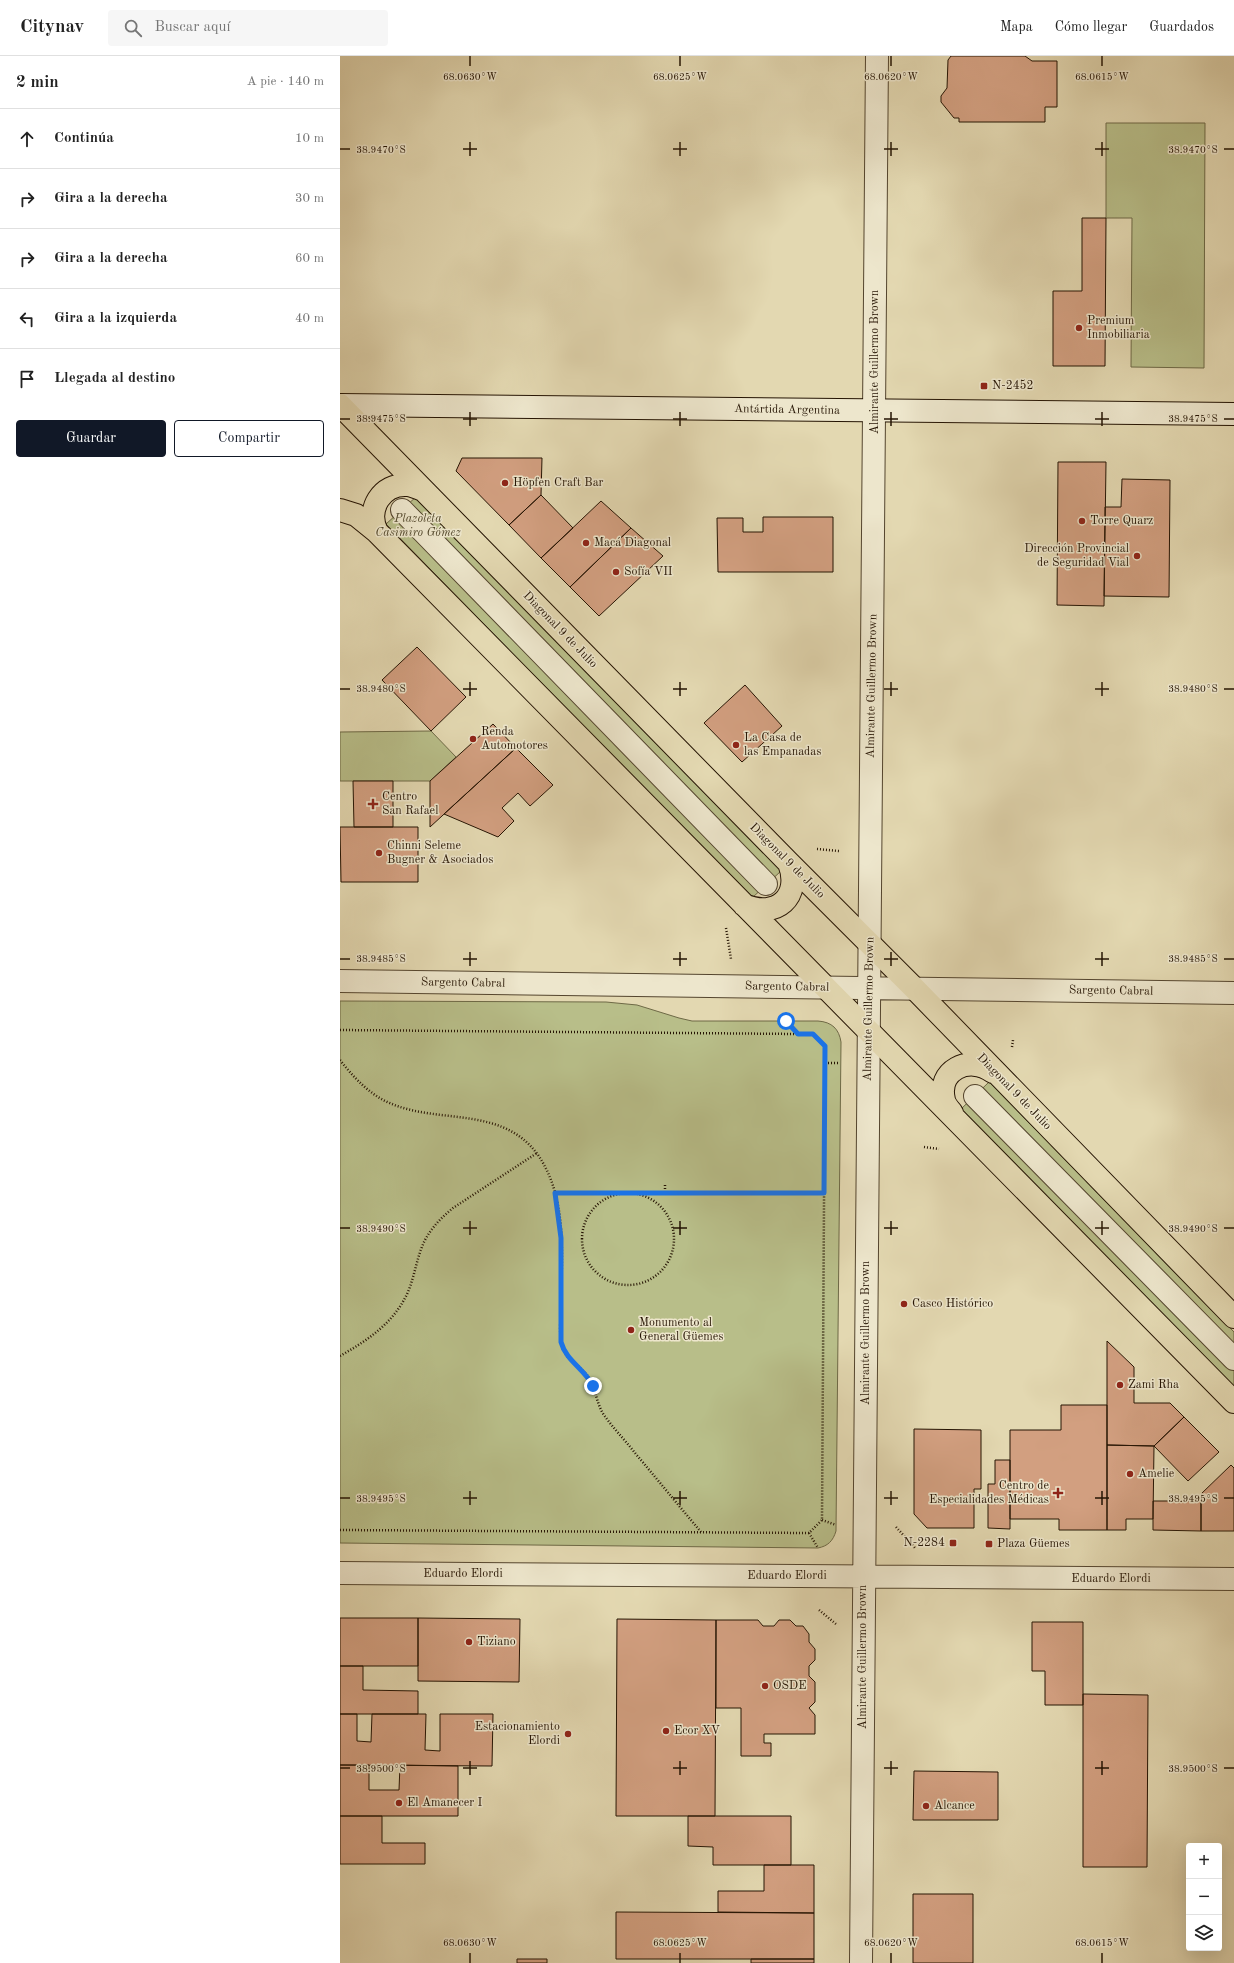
<!DOCTYPE html>
<html lang="es">
<meta charset="utf-8">
<style>
:root{--surface:#fff;--page:#f6f6f6;--text:#222;--muted:#767676;--line:#e0e0e0;--accent:#111827}
body{margin:0;font-family:"Old Standard TT",serif;background:var(--page);color:var(--text)}
.controls{position:absolute;right:12px;bottom:12px;display:grid;overflow:hidden;border-radius:4px;box-shadow:0 4px 16px #0002}
.controls button{width:36px;height:36px;display:grid;place-items:center;padding:0;border:0;border-bottom:1px solid var(--line);background:var(--surface);color:var(--text);font:20px sans-serif}
.stop{position:absolute;width:12px;height:12px;margin:-9px;border:3px solid #1a73e8;border-radius:50%;background:#fff}
.stop.end{background:#1a73e8;border-color:#fff;box-shadow:0 1px 4px #0008}
.list{margin:0;padding:0;list-style:none}
h2{display:flex;justify-content:space-between;align-items:center;height:52px;margin:0;padding:0 16px;font-size:17px}
h2 small{font-size:13px;font-weight:400;color:var(--muted)}
.list li{display:grid;grid-template-columns:26px 1fr auto;gap:12px;align-items:center;box-sizing:border-box;height:60px;padding:0 16px;border-top:1px solid var(--line)}
.list b{display:block;font-size:15px;white-space:nowrap}
.list em{font-size:13px;font-style:normal;color:var(--muted)}
.actions{display:flex;gap:8px;padding:12px 16px}
.actions a{flex:1;padding:9px 0;border:1px solid var(--accent);border-radius:4px;text-align:center;font-size:14px;color:var(--accent)}
.actions .main{background:var(--accent);color:#fff}
.icon{flex:none;width:22px;height:22px;fill:none;stroke:currentColor;stroke-width:2;stroke-linecap:round;stroke-linejoin:round}
.map{position:relative;flex:none;width:894px;height:1907px;overflow:hidden}
header{display:flex;align-items:center;gap:24px;box-sizing:border-box;height:56px;padding:0 20px;background:var(--surface);border-bottom:1px solid var(--line)}
header strong{font-size:19px}
nav{display:flex;gap:22px;margin-inline-start:auto;font-size:14px}
.search{width:280px;height:36px;background:var(--page);display:flex;align-items:center;gap:10px;box-sizing:border-box;padding:0 14px;border-radius:4px;color:var(--muted);font-size:15px}
main{display:flex}
aside{flex:1;background:var(--surface)}
.map>svg:first-child{display:block}
</style>
<header>
<strong>Citynav</strong>
<div class="search"><svg class="icon" aria-label="search" viewBox="0 0 24 24"><circle cx="10" cy="10" r="6"/><path d="M15 15l6 6"/></svg>Buscar aquí</div>
<nav><a>Mapa</a><a>Cómo llegar</a><a>Guardados</a></nav>
</header>
<main>
<aside>
<h2>2 min<small>A pie · 140 m</small></h2>
<ul class="list">
<li><svg class="icon" aria-label="ahead" viewBox="0 0 24 24"><path d="M12 20V5M6 11l6-6 6 6"/></svg><div><b>Continúa</b></div><em>10 m</em></li>
<li><svg class="icon" aria-label="right" viewBox="0 0 24 24"><path d="M7 20v-9h11M14 6l5 5-5 5"/></svg><div><b>Gira a la derecha</b></div><em>30 m</em></li>
<li><svg class="icon" aria-label="right" viewBox="0 0 24 24"><path d="M7 20v-9h11M14 6l5 5-5 5"/></svg><div><b>Gira a la derecha</b></div><em>60 m</em></li>
<li><svg class="icon" aria-label="left" viewBox="0 0 24 24"><path d="M17 20v-9H6M10 6l-5 5 5 5"/></svg><div><b>Gira a la izquierda</b></div><em>40 m</em></li>
<li><svg class="icon" aria-label="arrive" viewBox="0 0 24 24"><path d="M6 21V4h12l-3 4 3 4H6"/></svg><div><b>Llegada al destino</b></div></li>
</ul>
<div class="actions"><a class="main">Guardar</a><a>Compartir</a></div>
</aside>
<div class="map">
<svg width="894" height="1907" viewBox="0 0 894 1907">
<rect width="100%" height="100%" fill="#e3d8b1"/>
<filter id="stains"><feTurbulence type="fractalNoise" baseFrequency=".005" numOctaves="4"/><feColorMatrix values="0 0 0 0 .2 0 0 0 0 .09 0 0 0 0 .02 0 0 0 .5 -.17"/></filter>
<radialGradient id="worn" r=".72"><stop offset=".6" stop-color="#630" stop-opacity="0"/><stop offset="1" stop-color="#630" stop-opacity=".3"/></radialGradient>
<path fill="#b8be89" stroke="#6e6946" d="M 766,67 L 865,67 L 864,312 L 791,311 L 792,162 L 766,162 Z
M 77,440 L 441,815 L 412,842 L 46,468 Z
M 91,675 L 116,701 L 90,725 L 0,725 L 0,676 Z
M 0,945 L 266,946 L 297,949 L 339,962 L 352,965 L 478,965 C 492,966 499,973 501,986 L 496,1475 C 493,1485 488,1490 478,1492 L 0,1487 Z
M 649,1026 L 894,1276 L 894,1332 L 620,1054 Z"/>
<path fill="#d29f80" stroke="#251403" d="M 611,0 L 685,0 L 692,5 L 717,5 L 717,51 L 705,51 L 705,66 L 619,66 L 619,62 L 614,62 L 601,46 L 601,40 L 607,32 L 608,4 Z
M 742,162 L 766,162 L 765,310 L 713,310 L 713,235 L 742,235 Z
M 122,402 L 202,402 L 201,439 L 169,469 L 116,415 Z
M 718,406 L 766,406 L 764,550 L 717,549 Z
M 782,423 L 830,424 L 829,541 L 764,540 L 765,451 L 781,451 Z
M 201,439 L 233,472 L 201,502 L 169,469 Z
M 261,445 L 291,472 L 230,531 L 201,502 Z
M 423,461 L 493,461 L 493,516 L 378,516 L 377,462 L 403,462 L 403,476 L 423,476 Z
M 291,472 L 323,500 L 259,560 L 230,531 Z
M 77,591 L 126,641 L 91,675 L 42,624 Z
M 405,629 L 442,670 L 402,706 L 364,667 Z
M 153,668 L 176,692 L 90,771 L 90,725 Z
M 176,692 L 213,729 L 190,750 L 178,737 L 162,752 L 174,765 L 158,781 L 104,758 Z
M 13,725 L 53,725 L 53,771 L 14,771 Z
M 0,771 L 78,771 L 78,826 L 1,826 Z
M 767,1285 L 794,1311 L 794,1347 L 830,1347 L 844,1361 L 814,1390 L 767,1389 Z
M 721,1349 L 767,1349 L 767,1474 L 719,1474 L 719,1463 L 670,1463 L 670,1374 L 721,1374 Z
M 844,1361 L 879,1396 L 848,1425 L 814,1390 Z
M 574,1373 L 641,1374 L 641,1433 L 634,1433 L 634,1472 L 587,1472 L 574,1458 Z
M 767,1389 L 814,1390 L 813,1463 L 786,1463 L 786,1474 L 767,1474 Z
M 655,1404 L 670,1404 L 670,1473 L 648,1472 L 648,1428 L 655,1428 Z
M 891,1409 L 894,1412 L 894,1475 L 861,1475 L 861,1438 Z
M 813,1445 L 861,1445 L 861,1475 L 813,1474 Z
M 0,1562 L 78,1562 L 78,1610 L 0,1610 Z
M 78,1562 L 180,1563 L 179,1626 L 78,1625 Z
M 277,1563 L 376,1564 L 375,1760 L 276,1760 Z
M 376,1564 L 418,1564 L 423,1570 L 434,1570 L 439,1564 L 450,1564 L 456,1570 L 463,1570 L 469,1578 L 469,1586 L 475,1593 L 475,1604 L 469,1610 L 469,1620 L 475,1626 L 475,1646 L 469,1652 L 475,1659 L 475,1678 L 424,1678 L 424,1687 L 431,1687 L 431,1700 L 401,1700 L 401,1652 L 376,1652 Z
M 692,1566 L 743,1566 L 743,1649 L 705,1649 L 705,1615 L 692,1615 Z
M 0,1610 L 23,1610 L 23,1634 L 78,1635 L 78,1658 L 0,1658 Z
M 743,1638 L 808,1639 L 807,1811 L 743,1811 Z
M 0,1658 L 17,1658 L 17,1685 L 31,1686 L 32,1658 L 86,1658 L 85,1694 L 100,1695 L 100,1658 L 153,1658 L 152,1710 L 0,1709 Z
M 0,1709 L 29,1709 L 29,1734 L 59,1734 L 60,1709 L 118,1710 L 118,1760 L 0,1760 Z
M 574,1715 L 658,1716 L 658,1764 L 573,1764 Z
M 0,1760 L 42,1760 L 42,1787 L 85,1787 L 85,1808 L 0,1808 Z
M 348,1760 L 451,1760 L 451,1809 L 373,1809 L 373,1791 L 348,1790 Z
M 424,1809 L 474,1809 L 474,1857 L 378,1856 L 378,1835 L 424,1835 Z
M 573,1838 L 633,1838 L 633,1907 L 573,1907 Z
M 276,1856 L 474,1857 L 474,1903 L 276,1903 Z
M 177,1903 L 207,1903 L 207,1907 L 177,1907 Z
M 411,1903 L 474,1903 L 474,1907 L 411,1907 Z"/>
<g fill="none" stroke-linecap="round" stroke-linejoin="round">
<defs>
<path id="street" d="M 62,454 L 426,828
M 0,925 L 894,937
M 635,1040 L 894,1303
M 0,1517 L 894,1523
M 521,1907 L 537,0"/>
<path id="secondary" d="M 0,349 L 894,358"/>
<path id="primary" d="M 0,349 L 449,807 L 575,933 L 894,1261
M 0,454 L 16,459 L 37,476 L 894,1346
M 37,476 C 26,454 41,427 68,429 C 73,430 78,432 83,434
M 404,849 C 436,863 462,841 449,807
M 612,1057 C 609,1053 605,1049 604,1044 C 597,1015 628,998 653,1016"/>
</defs>
<use href="#street" stroke="#54452e" stroke-width="24"/>
<use href="#secondary" stroke="#251403" stroke-width="24"/>
<use href="#primary" stroke="#251403" stroke-width="24"/>
<path stroke="#251403" stroke-width="2.5" stroke-dasharray="1 2" stroke-linecap="butt" d="M 477,793 L 499,795
M 386,872 L 391,903
M 0,974 L 457,978
M 672,991 L 673,984
M 0,1004 C 14,1022 31,1040 52,1048 C 100,1068 163,1050 198,1099 C 227,1141 222,1197 221,1246 C 221,1261 218,1279 223,1293 C 228,1306 242,1310 249,1322 C 256,1333 256,1347 264,1359 C 273,1372 285,1384 295,1397 C 317,1423 339,1450 361,1476
M 485,1007 L 500,1007
M 584,1091 L 599,1093
M 325,1129 L 325,1137
M 215,1137 L 277,1137
M 300,1137 L 484,1137
M242 1183a46 46 0 1 1 92 0a46 46 0 1 1-92 0Z
M 0,1300 C 28,1284 54,1267 68,1236 C 75,1219 77,1200 85,1184 C 92,1171 102,1161 113,1152 L 197,1097
M 482,1464 L 496,1469
M 556,1471 L 576,1493
M 0,1474 L 469,1477 L 482,1464 L 485,990 L 473,978 L 458,978 L 446,965
M 469,1477 L 478,1492
M 479,1554 L 496,1568"/>
<use href="#street" stroke="#ede6cc" stroke-width="22"/>
<use href="#secondary" stroke="#ede6cc" stroke-width="22"/>
<use href="#primary" stroke="#e3d8b1" stroke-width="22"/>
</g>
<g fill="none" stroke-linecap="round" stroke-linejoin="round">
<path stroke="#1a73e8" stroke-width="5" d="M 253,1330 C 245,1313 226,1305 221,1286 L 221,1182 L 215,1137 L 484,1137 L 485,990 L 473,978 L 458,978 L 446,965"/>
</g>
<path fill="none" stroke="#251403" stroke-width="1.5" d="M 130,0 L 130,10M 340,0 L 340,10M 551,0 L 551,10M 762,0 L 762,10M 130,86 L 130,100M 340,86 L 340,100M 551,86 L 551,100M 762,86 L 762,100M 0,93 L 10,93M 123,93 L 137,93M 333,93 L 347,93M 544,93 L 558,93M 755,93 L 769,93M 884,93 L 894,93M 130,356 L 130,370M 340,356 L 340,370M 551,356 L 551,370M 762,356 L 762,370M 0,363 L 10,363M 123,363 L 137,363M 333,363 L 347,363M 544,363 L 558,363M 755,363 L 769,363M 884,363 L 894,363M 130,626 L 130,640M 340,626 L 340,640M 551,626 L 551,640M 762,626 L 762,640M 0,633 L 10,633M 123,633 L 137,633M 333,633 L 347,633M 544,633 L 558,633M 755,633 L 769,633M 884,633 L 894,633M 130,896 L 130,910M 340,896 L 340,910M 551,896 L 551,910M 762,896 L 762,910M 0,903 L 10,903M 123,903 L 137,903M 333,903 L 347,903M 544,903 L 558,903M 755,903 L 769,903M 884,903 L 894,903M 130,1165 L 130,1179M 340,1165 L 340,1179M 551,1165 L 551,1179M 762,1165 L 762,1179M 0,1172 L 10,1172M 123,1172 L 137,1172M 333,1172 L 347,1172M 544,1172 L 558,1172M 755,1172 L 769,1172M 884,1172 L 894,1172M 130,1435 L 130,1449M 340,1435 L 340,1449M 551,1435 L 551,1449M 762,1435 L 762,1449M 0,1442 L 10,1442M 123,1442 L 137,1442M 333,1442 L 347,1442M 544,1442 L 558,1442M 755,1442 L 769,1442M 884,1442 L 894,1442M 130,1705 L 130,1719M 340,1705 L 340,1719M 551,1705 L 551,1719M 762,1705 L 762,1719M 0,1712 L 10,1712M 123,1712 L 137,1712M 333,1712 L 347,1712M 544,1712 L 558,1712M 755,1712 L 769,1712M 884,1712 L 894,1712M 130,1897 L 130,1907M 340,1897 L 340,1907M 551,1897 L 551,1907M 762,1897 L 762,1907"/>
<g fill="#8f2418" stroke="#ede6cc" stroke-width="1.5">
<circle cx="739" cy="272" r="4"/>
<rect x="640" y="326" width="8" height="8" rx="2"/>
<circle cx="165" cy="427" r="4"/>
<circle cx="742" cy="465" r="4"/>
<circle cx="246" cy="487" r="4"/>
<circle cx="797" cy="500" r="4"/>
<circle cx="276" cy="516" r="4"/>
<circle cx="133" cy="683" r="4"/>
<circle cx="396" cy="689" r="4"/>
<path d="M31 742h4v4h4v4h-4v4h-4v-4h-4v-4h4z"/>
<circle cx="39" cy="797" r="4"/>
<circle cx="564" cy="1248" r="4"/>
<circle cx="291" cy="1274" r="4"/>
<circle cx="780" cy="1329" r="4"/>
<circle cx="790" cy="1418" r="4"/>
<path d="M716 1431h4v4h4v4h-4v4h-4v-4h-4v-4h4z"/>
<rect x="609" y="1483" width="8" height="8" rx="2"/>
<rect x="645" y="1484" width="8" height="8" rx="2"/>
<circle cx="129" cy="1586" r="4"/>
<circle cx="425" cy="1630" r="4"/>
<circle cx="326" cy="1675" r="4"/>
<circle cx="228" cy="1678" r="4"/>
<circle cx="59" cy="1747" r="4"/>
<circle cx="586" cy="1750" r="4"/>
</g>
<g text-anchor="middle" dominant-baseline="central" stroke-width="3" stroke-linejoin="round" paint-order="stroke">
<g font-size="12" fill="#251403" stroke="#ede6cc" text-anchor="start">
<text x="747" y="265">Premium<tspan x="747" dy="14">Inmobiliaria</tspan></text>
<text x="652" y="330">N-2452</text>
<text x="173" y="427">Höpfen Craft Bar</text>
<text x="750" y="465">Torre Quarz</text>
<text x="254" y="487">Macá Diagonal</text>
<text x="789" y="493" text-anchor="end">Dirección Provincial<tspan x="789" dy="14">de Seguridad Vial</tspan></text>
<text x="284" y="516">Sofía VII</text>
<text x="141" y="676">Renda<tspan x="141" dy="14">Automotores</tspan></text>
<text x="404" y="682">La Casa de<tspan x="404" dy="14">las Empanadas</tspan></text>
<text x="42" y="741">Centro<tspan x="42" dy="14">San Rafael</tspan></text>
<text x="47" y="790">Chinni Seleme<tspan x="47" dy="14">Bugner &amp; Asociados</tspan></text>
<text x="572" y="1248">Casco Histórico</text>
<text x="299" y="1267">Monumento al<tspan x="299" dy="14">General Güemes</tspan></text>
<text x="788" y="1329">Zami Rha</text>
<text x="798" y="1418">Amelie</text>
<text x="709" y="1430" text-anchor="end">Centro de<tspan x="709" dy="14">Especialidades Médicas</tspan></text>
<text x="605" y="1487" text-anchor="end">N-2284</text>
<text x="657" y="1488">Plaza Güemes</text>
<text x="137" y="1586">Tiziano</text>
<text x="433" y="1630">OSDE</text>
<text x="220" y="1671" text-anchor="end">Estacionamiento<tspan x="220" dy="14">Elordi</tspan></text>
<text x="334" y="1675">Ecor XV</text>
<text x="67" y="1747">El Amanecer I</text>
<text x="594" y="1750">Alcance</text>
</g>
<g font-size="12" fill="#251403" stroke="#ede6cc">
<text transform="translate(535 306) rotate(-90)">Almirante Guillermo Brown</text>
<text transform="translate(447 354) rotate(1)">Antártida Argentina</text>
<text transform="translate(220 574) rotate(46)">Diagonal 9 de Julio</text>
<text transform="translate(532 630) rotate(-89)">Almirante Guillermo Brown</text>
<text transform="translate(447 805) rotate(45)">Diagonal 9 de Julio</text>
<text transform="translate(123 927) rotate(1)">Sargento Cabral</text>
<text transform="translate(447 931) rotate(1)">Sargento Cabral</text>
<text transform="translate(771 935) rotate(1)">Sargento Cabral</text>
<text transform="translate(529 953) rotate(-89)">Almirante Guillermo Brown</text>
<text transform="translate(674 1036) rotate(46)">Diagonal 9 de Julio</text>
<text transform="translate(526 1277) rotate(-90)">Almirante Guillermo Brown</text>
<text x="123" y="1518">Eduardo Elordi</text>
<text x="447" y="1520">Eduardo Elordi</text>
<text x="771" y="1523">Eduardo Elordi</text>
<text transform="translate(523 1601) rotate(-90)">Almirante Guillermo Brown</text>
</g>
<g font-size="12" font-style="italic" fill="#51472b" stroke="#ede6cc">
<text x="78" y="463">Plazoleta<tspan x="78" dy="14">Casimiro Gómez</tspan></text>
</g>
</g>
<g font-size="10" text-anchor="middle" fill="#251403" stroke="#ede6cc" stroke-width="3" stroke-linejoin="round" paint-order="stroke">
<text x="130" y="24">68.0630°W</text>
<text x="340" y="24">68.0625°W</text>
<text x="551" y="24">68.0620°W</text>
<text x="762" y="24">68.0615°W</text>
<text x="41" y="97">38.9470°S</text>
<text x="853" y="97">38.9470°S</text>
<text x="41" y="366">38.9475°S</text>
<text x="853" y="366">38.9475°S</text>
<text x="41" y="636">38.9480°S</text>
<text x="853" y="636">38.9480°S</text>
<text x="41" y="906">38.9485°S</text>
<text x="853" y="906">38.9485°S</text>
<text x="41" y="1176">38.9490°S</text>
<text x="853" y="1176">38.9490°S</text>
<text x="41" y="1446">38.9495°S</text>
<text x="853" y="1446">38.9495°S</text>
<text x="41" y="1716">38.9500°S</text>
<text x="853" y="1716">38.9500°S</text>
<text x="130" y="1890">68.0630°W</text>
<text x="340" y="1890">68.0625°W</text>
<text x="551" y="1890">68.0620°W</text>
<text x="762" y="1890">68.0615°W</text>
</g>
<rect width="100%" height="100%" filter="url(#stains)"/>
<rect width="100%" height="100%" fill="url(#worn)"/>
</svg>
<div class="controls">
<button>+</button>
<button>−</button>
<button><svg class="icon" aria-label="layers" viewBox="0 0 24 24"><path d="M12 4l9 5-9 5-9-5zM3 14l9 5 9-5"/></svg></button>
</div>
<div class="stop" style="left:446px;top:965px"></div>
<div class="stop end" style="left:253px;top:1330px"></div>
</div>
</main>
